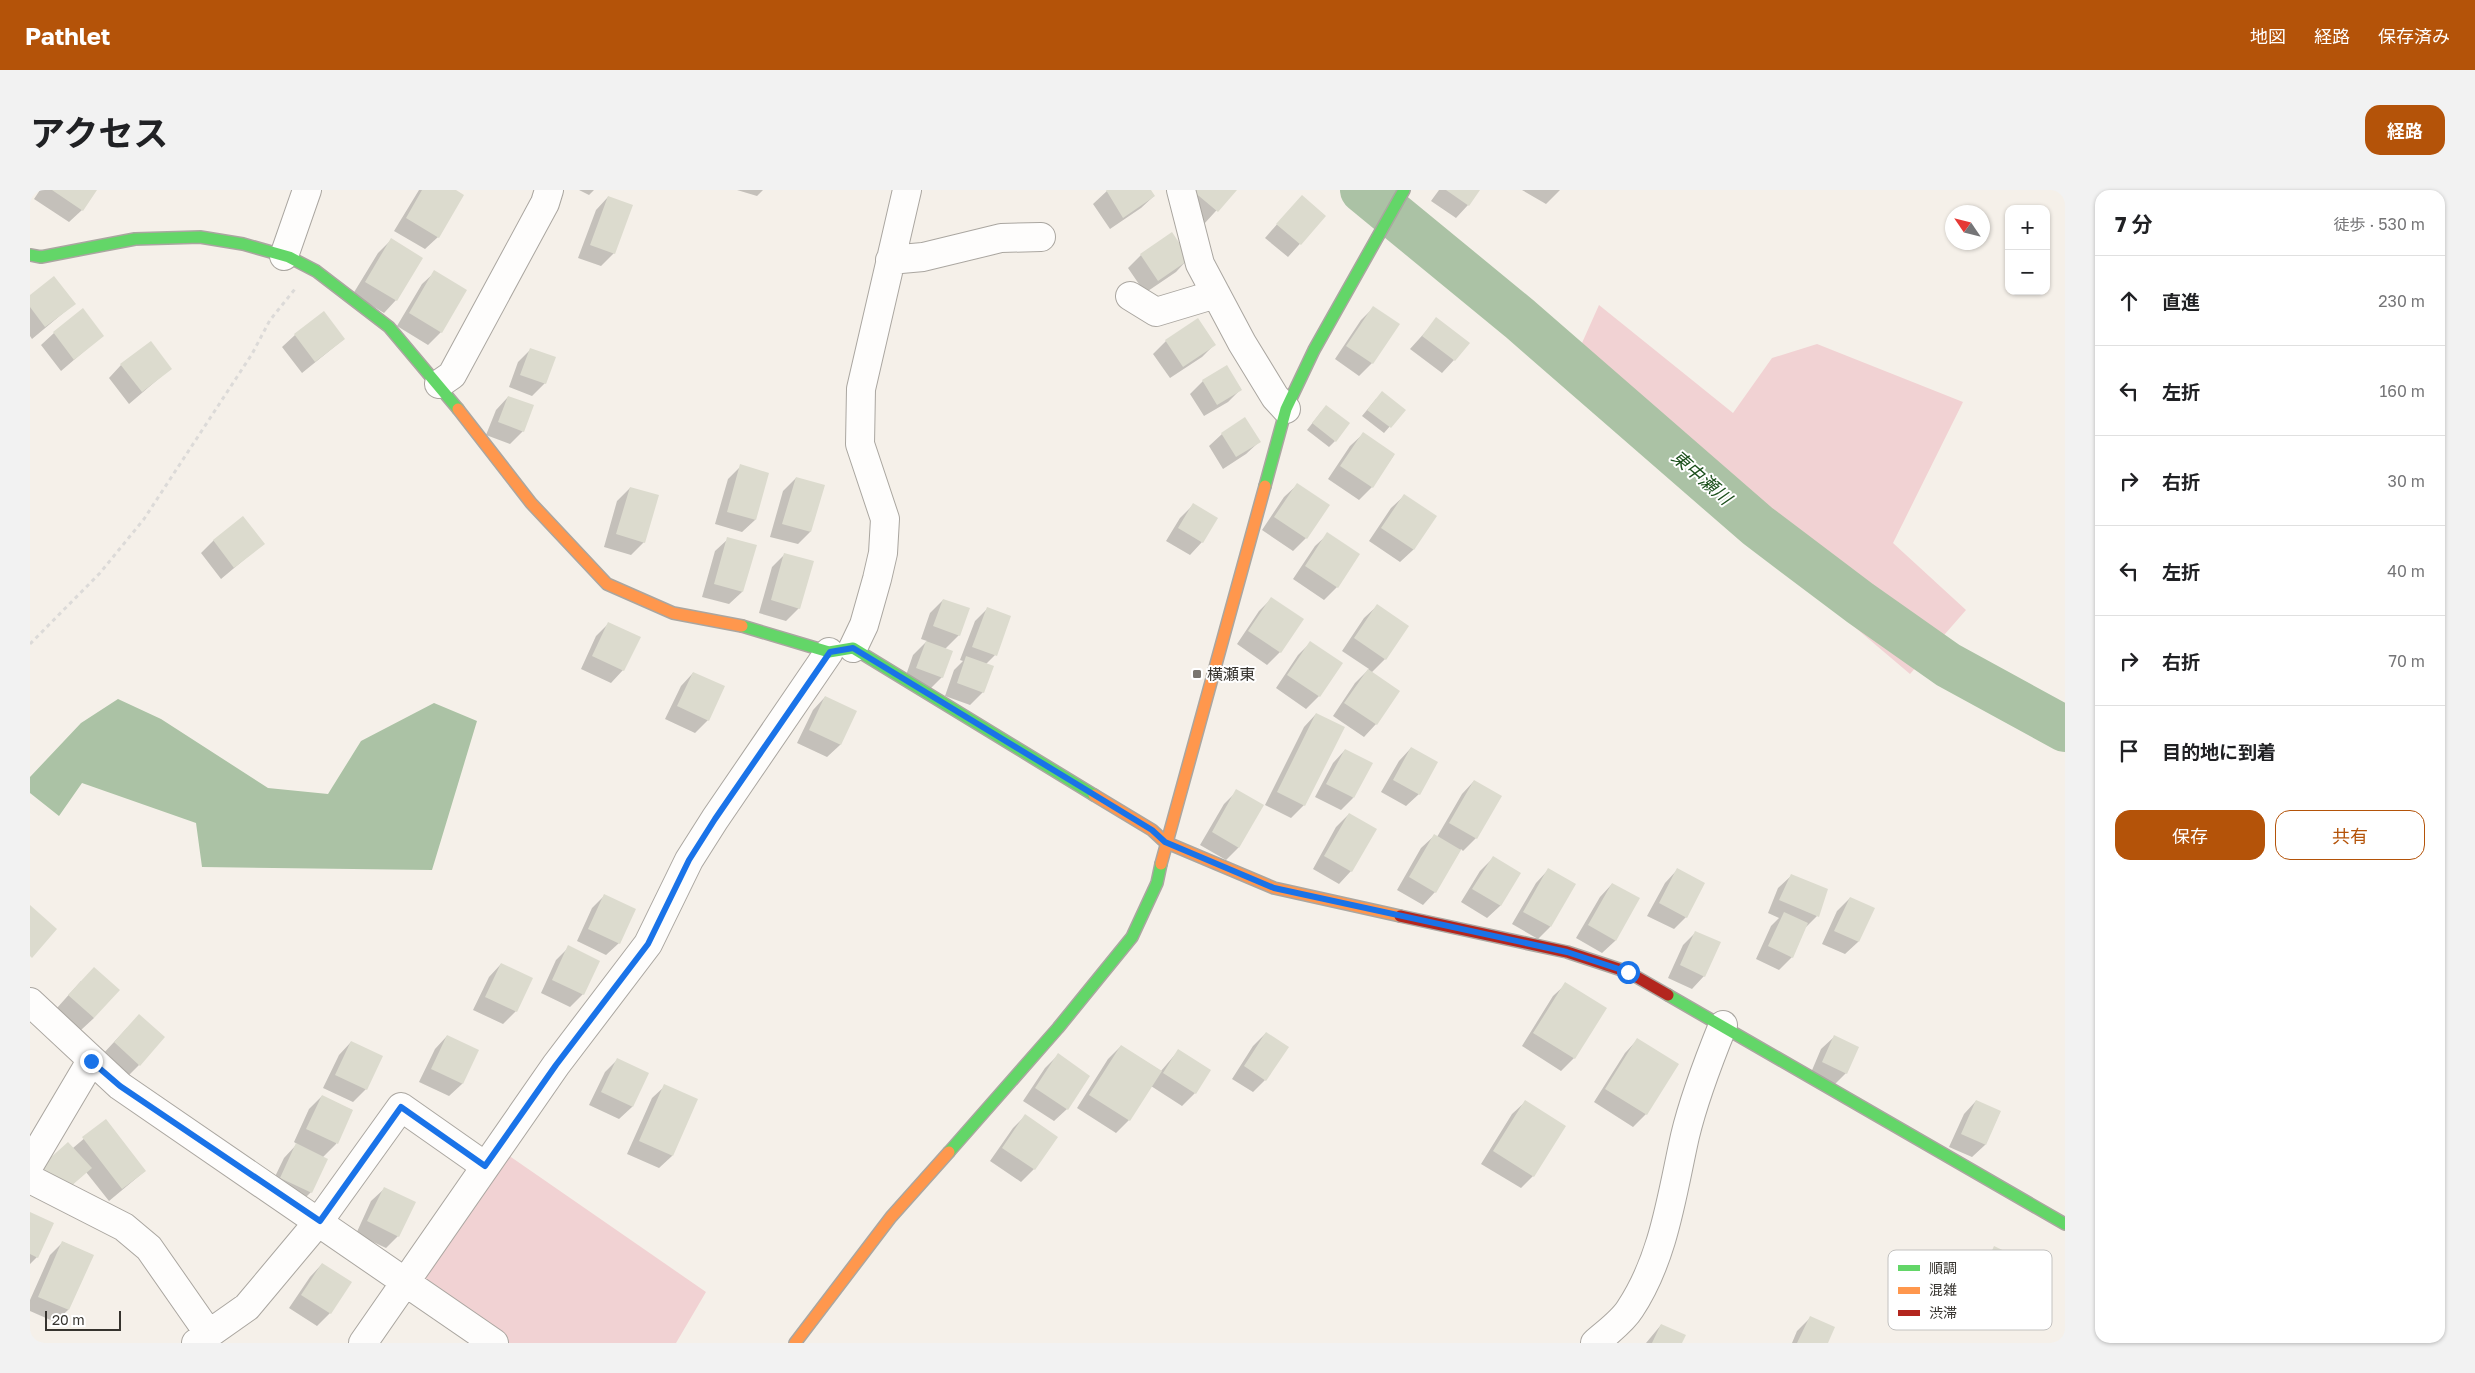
<!DOCTYPE html>
<html lang="ja">
<meta charset="utf-8">
<style>
:root{--surface:#fff;--page:#f2f2f2;--text:#202124;--muted:#757577;--line:#e0e0e0;--accent:#b45309}
body{margin:0;font-family:"Golos Text","Noto Sans JP",sans-serif;background:var(--page);color:var(--text)}
.controls{position:absolute;right:15px;top:15px;display:grid;overflow:hidden;border-radius:10px;box-shadow:0 1px 4px #0004}
.controls button{width:45px;height:45px;display:grid;place-items:center;padding:0;border:0;border-bottom:1px solid var(--line);background:var(--surface);color:var(--text);font:25px sans-serif}
.compass{position:absolute;left:1915px;top:15px;width:45px;height:45px;border-radius:50%;background:var(--surface);box-shadow:0 1px 4px #0004;rotate:305deg}
.scale{position:absolute;left:15px;bottom:12px;width:76px;box-sizing:border-box;padding-left:5px;border:2px solid #36332e;border-top:0;font-size:14px;line-height:18px;white-space:nowrap;color:#36332e;-webkit-text-stroke:4px #fff;paint-order:stroke}
.stop{position:absolute;width:15px;height:15px;margin:-11px;border:4px solid #1a73e8;border-radius:50%;background:#fff}
.stop.end{background:#1a73e8;border-color:#fff;box-shadow:0 1px 5px #0008}
.list{margin:0;padding:0;list-style:none}
h2{display:flex;justify-content:space-between;align-items:center;height:65px;margin:0;padding:0 20px;font-size:21px}
h2 small{font-size:16px;font-weight:400;color:var(--muted)}
.list li{display:grid;grid-template-columns:32px 1fr auto;gap:15px;align-items:center;box-sizing:border-box;height:90px;padding:0 20px;border-top:1px solid var(--line)}
.list b{display:block;font-size:19px;white-space:nowrap}
.list em{font-size:16px;font-style:normal;color:var(--muted)}
.actions{display:flex;gap:10px;padding:15px 20px}
.actions a{flex:1;padding:11px 0;border:1px solid var(--accent);border-radius:15px;text-align:center;font-size:18px;color:var(--accent)}
.actions .main{background:var(--accent);color:#fff}
.icon{flex:none;width:28px;height:28px;fill:none;stroke:currentColor;stroke-width:2;stroke-linecap:round;stroke-linejoin:round}
.map{position:relative;flex:none;width:2035px;height:1153px;overflow:hidden;border-radius:15px}
header{display:flex;align-items:center;gap:30px;box-sizing:border-box;height:70px;padding:0 25px;background:var(--accent);color:#fff}
header strong{font-size:24px}
nav{display:flex;gap:28px;margin-inline-start:auto;font-size:18px}
.intro{display:flex;align-items:center;justify-content:space-between;box-sizing:border-box;height:120px;padding:0 30px}
h1{margin:0;font-size:35px}
.button{padding:12px 22px;border-radius:15px;background:var(--accent);color:#fff;font-size:18px;font-weight:700}
main{display:flex;gap:30px;padding:0 30px}
aside{flex:1;background:var(--surface);border-radius:15px;box-shadow:0 1px 4px #0004}
.map>svg:first-child{display:block}
</style>
<header>
<strong>Pathlet</strong>
<nav><a>地図</a><a>経路</a><a>保存済み</a></nav>
</header>
<div class="intro"><h1>アクセス</h1><a class="button">経路</a></div>
<main>
<div class="map">
<svg width="2035" height="1153" viewBox="0 0 2035 1153">
<rect width="100%" height="100%" fill="#f5f0e9"/>
<path fill="#f1d2d3" d="M 1569,115 L 1703,223 L 1742,168 L 1787,154 L 1933,212 L 1863,353 L 1936,420 L 1880,484 L 1535,191 Z
M 475,963 L 676,1102 L 646,1153 L 476,1153 L 397,1097 L 394,1082 Z"/>
<path fill="#abc2a5" d="M 88,509 L 131,529 L 238,598 L 298,604 L 331,551 L 404,513 L 447,531 L 402,680 L 172,677 L 166,633 L 52,593 L 29,626 L 0,603 L 0,587 L 51,533 Z"/>
<path fill="#0003" d="M 10,0 L 65,0 L 52,20 L 39,32 L 4,9 Z
M 389,0 L 424,0 L 408,47 L 395,59 L 364,41 Z
M 549,0 L 564,0 L 559,5 Z
M 707,0 L 733,0 L 727,6 Z
M 1078,0 L 1120,0 L 1124,6 L 1111,18 L 1080,39 L 1063,14 Z
M 1164,0 L 1205,0 L 1174,34 L 1151,15 Z
M 1409,0 L 1448,0 L 1438,15 L 1426,28 L 1401,11 Z
M 1492,0 L 1530,0 L 1516,14 Z
M 1272,6 L 1295,26 L 1258,67 L 1235,48 Z
M 578,7 L 584,63 L 571,76 L 548,68 L 566,20 Z
M 1142,44 L 1158,69 L 1146,82 L 1115,103 L 1098,78 L 1111,65 Z
M 361,50 L 366,110 L 354,123 L 323,104 L 348,63 Z
M 405,82 L 411,142 L 398,155 L 367,136 L 392,94 Z
M 0,106 L 44,114 L 2,149 L 0,146 Z
M 1343,118 L 1342,173 L 1329,186 L 1305,169 L 1331,130 Z
M 1407,129 L 1424,170 L 1412,183 L 1380,159 Z
M 24,143 L 72,146 L 31,181 L 11,155 Z
M 265,145 L 314,149 L 272,183 L 252,157 Z
M 1136,151 L 1184,155 L 1172,167 L 1140,188 L 1123,164 Z
M 501,159 L 515,193 L 502,206 L 479,197 L 488,172 Z
M 91,175 L 140,179 L 99,214 L 79,188 Z
M 1196,177 L 1211,199 L 1198,212 L 1174,226 L 1160,204 L 1173,191 Z
M 478,207 L 493,241 L 480,254 L 456,245 L 466,220 Z
M 1346,209 L 1374,220 L 1354,243 L 1332,226 Z
M 1291,222 L 1305,251 L 1299,257 L 1277,240 Z
M 1192,244 L 1229,252 L 1216,264 L 1193,279 L 1179,256 Z
M 1333,244 L 1364,265 L 1342,297 L 1329,310 L 1298,289 L 1320,256 Z
M 711,276 L 725,330 L 712,342 L 685,334 L 698,289 Z
M 766,288 L 794,296 L 780,342 L 768,354 L 740,347 L 753,301 Z
M 1267,295 L 1298,315 L 1276,348 L 1263,361 L 1232,340 L 1254,307 Z
M 600,298 L 614,352 L 601,365 L 574,357 L 587,311 Z
M 1374,306 L 1405,327 L 1383,360 L 1370,372 L 1339,351 L 1361,318 Z
M 1163,315 L 1172,352 L 1160,365 L 1136,351 L 1150,328 Z
M 1298,344 L 1328,364 L 1307,397 L 1294,410 L 1263,389 L 1285,356 Z
M 698,349 L 725,356 L 712,402 L 699,414 L 672,407 L 685,361 Z
M 184,350 L 233,354 L 191,389 L 171,363 Z
M 755,364 L 769,418 L 756,431 L 729,423 L 742,377 Z
M 1241,409 L 1272,430 L 1250,462 L 1237,475 L 1207,454 L 1229,421 Z
M 913,410 L 929,445 L 915,459 L 912,487 L 899,500 L 874,491 L 883,465 L 897,451 L 891,449 L 900,423 Z
M 1347,416 L 1355,469 L 1341,483 L 1346,534 L 1334,547 L 1303,526 L 1325,493 L 1339,479 L 1312,461 L 1334,428 Z
M 957,419 L 965,465 L 956,474 L 953,502 L 940,515 L 915,506 L 924,480 L 933,471 L 930,470 L 945,431 Z
M 579,433 L 593,480 L 581,493 L 551,479 L 566,446 Z
M 1280,453 L 1289,506 L 1276,519 L 1246,498 L 1268,465 Z
M 663,483 L 693,497 L 678,530 L 665,543 L 635,529 L 651,496 Z
M 795,507 L 825,522 L 810,555 L 797,567 L 767,553 L 783,520 Z
M 1286,524 L 1274,615 L 1261,628 L 1235,615 L 1274,537 Z
M 1381,558 L 1389,604 L 1376,616 L 1351,602 L 1369,571 Z
M 1315,560 L 1323,608 L 1311,620 L 1285,607 L 1303,573 Z
M 1444,591 L 1446,648 L 1433,661 L 1431,659 L 1405,702 L 1393,715 L 1367,700 L 1391,658 L 1404,646 L 1407,647 L 1432,604 Z
M 1207,601 L 1232,616 L 1208,658 L 1196,670 L 1170,655 L 1194,614 Z
M 1319,624 L 1321,681 L 1309,694 L 1283,679 L 1306,637 Z
M 1463,668 L 1489,684 L 1470,716 L 1457,728 L 1431,712 L 1450,681 Z
M 1518,680 L 1520,737 L 1508,749 L 1482,734 L 1506,693 Z
M 1647,680 L 1656,727 L 1644,739 L 1617,726 L 1635,693 Z
M 1761,686 L 1787,726 L 1774,739 L 1762,767 L 1749,780 L 1726,769 L 1741,736 L 1749,728 L 1738,723 L 1748,698 Z
M 1582,694 L 1608,709 L 1585,751 L 1572,763 L 1546,748 L 1570,707 Z
M 575,705 L 589,753 L 576,765 L 547,751 L 562,718 Z
M 1820,708 L 1843,719 L 1828,752 L 1815,764 L 1792,754 L 1807,721 Z
M 1666,742 L 1674,786 L 1662,799 L 1638,788 L 1653,755 Z
M 539,757 L 553,804 L 540,817 L 511,803 L 526,770 Z
M 471,774 L 486,821 L 473,834 L 443,820 L 459,787 Z
M 51,791 L 64,828 L 51,840 L 27,818 Z
M 1536,794 L 1544,868 L 1531,881 L 1492,856 L 1523,806 Z
M 97,838 L 109,875 L 97,887 L 72,865 Z
M 1236,843 L 1235,890 L 1223,902 L 1202,889 L 1223,856 Z
M 417,846 L 447,861 L 432,894 L 419,906 L 389,892 L 405,859 Z
M 1804,847 L 1816,883 L 1803,896 L 1780,885 L 1791,859 Z
M 1607,850 L 1616,924 L 1603,937 L 1564,912 L 1595,863 Z
M 321,852 L 336,899 L 323,912 L 293,898 L 309,865 Z
M 1091,856 L 1131,881 L 1148,861 L 1165,903 L 1152,916 L 1121,896 L 1099,930 L 1086,943 L 1047,918 L 1078,869 Z
M 1028,865 L 1037,919 L 1024,931 L 993,911 L 1015,878 Z
M 587,870 L 617,884 L 602,917 L 589,929 L 559,915 L 575,882 Z
M 635,896 L 642,966 L 629,978 L 597,964 L 622,908 Z
M 292,906 L 322,920 L 306,954 L 293,967 L 281,1002 L 268,1015 L 238,1001 L 254,968 L 267,954 L 264,952 L 279,919 Z
M 1946,911 L 1970,922 L 1955,955 L 1942,967 L 1919,957 L 1934,924 Z
M 1495,912 L 1503,986 L 1491,998 L 1451,974 L 1482,924 Z
M 995,926 L 1026,947 L 1004,979 L 991,992 L 960,971 L 983,938 Z
M 76,930 L 115,981 L 79,1011 L 56,982 L 20,1015 L 0,992 L 0,988 L 43,958 Z
M 354,999 L 368,1046 L 356,1058 L 326,1044 L 341,1011 Z
M 0,1023 L 7,1067 L 0,1074 Z
M 33,1052 L 62,1065 L 38,1120 L 25,1132 L 0,1121 L 0,1110 L 20,1065 Z
M 1965,1058 L 1988,1068 L 1973,1102 L 1960,1114 L 1937,1104 L 1952,1071 Z
M 292,1074 L 320,1093 L 300,1123 L 287,1136 L 259,1118 L 280,1087 Z
M 1780,1128 L 1803,1138 L 1796,1153 L 1762,1153 L 1767,1141 Z
M 1631,1135 L 1654,1146 L 1651,1153 L 1616,1153 Z"/>
<g fill="none" stroke-linecap="round" stroke-linejoin="round">
<path stroke="#abc2a5" stroke-width="46" d="M 1333,0 L 1490,129 L 1728,336 L 1830,413 L 1918,475 L 2035,539"/>
</g>
<path fill="#dcdbce" d="M 22,0 L 67,0 L 53,21 Z
M 392,0 L 426,0 L 434,5 L 409,48 L 376,28 Z
M 1076,0 L 1121,0 L 1125,6 L 1093,28 Z
M 1164,0 L 1207,0 L 1188,22 L 1163,1 Z
M 1416,0 L 1450,0 L 1439,16 Z
M 1272,5 L 1296,26 L 1271,55 L 1246,34 Z
M 578,6 L 603,15 L 585,64 L 560,55 Z
M 1142,42 L 1160,69 L 1128,91 L 1110,64 Z
M 361,48 L 393,68 L 367,111 L 335,92 Z
M 404,80 L 437,100 L 412,143 L 379,123 Z
M 24,86 L 46,114 L 15,137 L 0,117 L 0,105 Z
M 1343,116 L 1370,134 L 1343,174 L 1316,156 Z
M 53,118 L 74,146 L 44,170 L 23,142 Z
M 294,121 L 315,149 L 285,172 L 264,144 Z
M 1406,127 L 1440,153 L 1425,171 L 1392,146 Z
M 1168,128 L 1186,155 L 1153,177 L 1135,150 Z
M 121,151 L 142,179 L 112,202 L 90,174 Z
M 500,158 L 526,167 L 516,194 L 490,185 Z
M 1197,175 L 1212,200 L 1187,215 L 1172,190 Z
M 1352,201 L 1376,220 L 1361,238 L 1337,220 Z
M 478,206 L 504,215 L 494,242 L 468,232 Z
M 1296,215 L 1320,233 L 1306,252 L 1282,233 Z
M 1215,227 L 1231,252 L 1206,267 L 1191,243 Z
M 1333,242 L 1365,264 L 1343,298 L 1310,276 Z
M 710,274 L 739,283 L 726,330 L 697,322 Z
M 766,287 L 795,295 L 781,342 L 752,334 Z
M 1267,293 L 1300,315 L 1277,349 L 1244,327 Z
M 600,297 L 629,305 L 615,353 L 586,344 Z
M 1374,304 L 1407,326 L 1384,360 L 1351,338 Z
M 1163,313 L 1188,328 L 1173,353 L 1148,338 Z
M 213,326 L 235,354 L 204,378 L 183,350 Z
M 1297,342 L 1330,364 L 1308,398 L 1275,376 Z
M 697,347 L 727,355 L 713,402 L 684,394 Z
M 754,363 L 784,371 L 770,419 L 741,410 Z
M 1241,407 L 1274,429 L 1251,463 L 1218,441 Z
M 913,409 L 940,418 L 930,446 L 903,436 Z
M 1347,414 L 1379,436 L 1356,470 L 1324,448 Z
M 957,417 L 981,426 L 967,466 L 942,457 Z
M 578,432 L 611,447 L 594,481 L 562,466 Z
M 896,451 L 923,461 L 913,488 L 886,478 Z
M 1280,451 L 1313,473 L 1290,507 L 1257,485 Z
M 936,466 L 964,476 L 954,503 L 927,493 Z
M 1338,479 L 1370,501 L 1347,535 L 1314,513 Z
M 663,482 L 695,496 L 679,531 L 647,516 Z
M 795,506 L 827,521 L 811,555 L 779,540 Z
M 1286,523 L 1315,537 L 1275,616 L 1247,602 Z
M 1381,557 L 1408,572 L 1390,605 L 1363,590 Z
M 1315,559 L 1343,573 L 1324,608 L 1296,594 Z
M 1444,590 L 1472,606 L 1447,649 L 1419,633 Z
M 1206,599 L 1234,615 L 1209,658 L 1182,642 Z
M 1319,623 L 1347,639 L 1322,682 L 1294,666 Z
M 1404,644 L 1431,660 L 1406,703 L 1379,687 Z
M 1463,666 L 1491,683 L 1471,716 L 1442,699 Z
M 1518,678 L 1546,694 L 1521,737 L 1493,722 Z
M 1647,678 L 1675,693 L 1657,728 L 1629,713 Z
M 1761,684 L 1798,699 L 1789,727 L 1749,710 Z
M 1582,693 L 1610,708 L 1586,751 L 1558,735 Z
M 574,704 L 606,719 L 590,754 L 558,739 Z
M 1820,707 L 1845,718 L 1829,752 L 1804,741 Z
M 0,715 L 27,739 L 2,768 L 0,766 Z
M 1754,722 L 1778,733 L 1763,768 L 1738,756 Z
M 1665,741 L 1691,752 L 1675,787 L 1650,775 Z
M 538,755 L 570,771 L 554,805 L 522,790 Z
M 471,773 L 503,788 L 487,822 L 455,807 Z
M 64,777 L 90,800 L 64,828 L 38,805 Z
M 1535,792 L 1577,818 L 1545,869 L 1503,843 Z
M 109,824 L 135,847 L 110,876 L 84,852 Z
M 1236,842 L 1259,857 L 1236,891 L 1214,876 Z
M 417,845 L 449,860 L 433,894 L 401,879 Z
M 1804,845 L 1829,857 L 1817,884 L 1792,872 Z
M 1607,848 L 1649,874 L 1617,925 L 1575,899 Z
M 321,851 L 353,866 L 337,900 L 305,885 Z
M 1091,855 L 1132,881 L 1100,931 L 1059,905 Z
M 1148,859 L 1181,880 L 1166,904 L 1133,883 Z
M 1028,863 L 1060,886 L 1038,920 L 1005,898 Z
M 587,868 L 619,883 L 603,917 L 571,902 Z
M 634,894 L 668,909 L 643,966 L 609,951 Z
M 292,905 L 323,920 L 308,954 L 276,939 Z
M 1495,910 L 1536,936 L 1504,987 L 1463,961 Z
M 1946,910 L 1971,921 L 1956,955 L 1931,944 Z
M 995,924 L 1028,947 L 1005,980 L 972,958 Z
M 76,929 L 116,981 L 92,999 L 52,947 Z
M 38,952 L 62,978 L 33,1003 L 10,977 Z
M 266,953 L 298,969 L 282,1003 L 250,988 Z
M 354,997 L 386,1012 L 369,1047 L 337,1031 Z
M 0,1022 L 24,1033 L 8,1068 L 0,1064 Z
M 32,1051 L 64,1065 L 39,1120 L 8,1107 Z
M 1964,1056 L 1989,1068 L 1974,1102 L 1948,1091 Z
M 292,1073 L 322,1092 L 301,1124 L 271,1105 Z
M 1780,1126 L 1805,1137 L 1798,1153 L 1767,1153 Z
M 1631,1134 L 1656,1145 L 1652,1153 L 1622,1153 Z"/>
<g fill="none" stroke-linecap="round" stroke-linejoin="round">
<defs>
<path id="street" d="M 1151,0 L 1170,74 L 1212,153 L 1245,207 L 1256,219
M 254,66 L 277,0
M 860,70 L 893,67 L 971,48 L 1011,47
M 1100,106 L 1126,122 L 1186,104
M 409,194 L 422,185 L 515,13 L 519,0
M 823,458 L 834,435 L 847,389 L 853,363 L 855,329 L 830,254 L 831,199 L 877,0
M 0,812 L 90,896 L 464,1153
M 0,974 L 61,871
M 0,989 L 94,1037 L 119,1058 L 179,1144
M 166,1153 L 217,1117 L 289,1031 L 371,917 L 455,976
M 333,1153 L 526,875 L 618,754 L 659,670 L 685,629 L 799,462
M 1565,1153 C 1576,1143 1592,1132 1600,1119 C 1634,1068 1642,1004 1655,946 C 1664,908 1678,872 1693,835"/>
<path id="fast" d="M 0,65 L 11,67 L 105,49 L 170,47 L 213,54 L 259,67 L 286,81 L 359,137 L 428,219
M 1235,296 L 1256,219 L 1284,160 L 1374,0
M 712,436 L 799,462 L 823,458 L 1064,605
M 1638,805 L 2035,1034
M 919,962 L 1028,838 L 1102,747 L 1127,693 L 1131,674"/>
<path id="slow" d="M 428,219 L 501,313 L 577,394 L 643,423 L 712,436
M 1064,605 L 1122,640 L 1135,652 L 1244,698 L 1370,726
M 1131,674 L 1235,296
M 765,1153 L 861,1027 L 919,962"/>
<path id="jam" d="M 1370,726 L 1537,762 L 1598,782 L 1638,805"/>
</defs>
<use href="#street" stroke="#aaa6a0" stroke-width="30"/>
<use href="#fast" stroke="#aaa6a0" stroke-width="14"/>
<use href="#slow" stroke="#aaa6a0" stroke-width="14"/>
<use href="#jam" stroke="#aaa6a0" stroke-width="14"/>
<path stroke="#dcdad8" stroke-width="3" stroke-dasharray="4 4" stroke-linecap="butt" d="M 0,454 L 70,383 L 114,329 L 222,164 L 240,130 L 265,99"/>
<use href="#street" stroke="#fefdfc" stroke-width="28"/>
<use href="#fast" stroke="#63d668" stroke-width="11"/>
<use href="#slow" stroke="#ff974d" stroke-width="11"/>
<use href="#jam" stroke="#b3261e" stroke-width="11"/>
</g>
<g fill="none" stroke-linecap="round" stroke-linejoin="round">
<path stroke="#1a73e8" stroke-width="6" d="M 61,871 L 90,896 L 290,1031 L 371,917 L 455,976 L 526,875 L 618,754 L 659,670 L 685,629 L 800,462 L 823,458 L 1122,640 L 1135,652 L 1244,698 L 1537,762 L 1598,782"/>
</g>
<rect fill="#79756f" stroke="#fff" stroke-width="2" x="1162" y="479" width="10" height="10" rx="2.5"/>
<g text-anchor="middle" dominant-baseline="central" stroke-width="4" stroke-linejoin="round" paint-order="stroke">
<g font-size="16" fill="#36332e" stroke="#fff" text-anchor="start">
<text x="1177" y="484">横瀬東</text>
</g>
<g font-size="18" font-style="italic" fill="#1b4f1b" stroke="#fff">
<text transform="translate(1672 287) rotate(41)">東中瀬川</text>
</g>
</g>
<rect x="1858" y="1060" width="164" height="80" rx="8" fill="#fff" stroke="#c3c2c0" stroke-width="1"/>
<rect x="1868" y="1075" width="22" height="6" fill="#63d668"/>
<rect x="1868" y="1097" width="22" height="7" fill="#ff974d"/>
<rect x="1868" y="1120" width="22" height="6" fill="#b3261e"/>
<g font-size="14" fill="#36332e">
<text x="1899" y="1083">順調</text>
<text x="1899" y="1105">混雑</text>
<text x="1899" y="1128">渋滞</text>
</g>
</svg>
<div class="controls">
<button>+</button>
<button>−</button>
</div>
<svg class="compass" viewBox="-18 -18 36 36"><path d="M0-13l5 13h-10z" fill="#e53935"/><path d="M0 13l5-13h-10z" fill="#757577"/></svg>
<div class="scale">20 m</div>
<div class="stop" style="left:1598px;top:782px"></div>
<div class="stop end" style="left:61px;top:871px"></div>
</div>
<aside>
<h2>7 分<small>徒歩 · 530 m</small></h2>
<ul class="list">
<li><svg class="icon" aria-label="ahead" viewBox="0 0 24 24"><path d="M12 20V5M6 11l6-6 6 6"/></svg><div><b>直進</b></div><em>230 m</em></li>
<li><svg class="icon" aria-label="left" viewBox="0 0 24 24"><path d="M17 20v-9H6M10 6l-5 5 5 5"/></svg><div><b>左折</b></div><em>160 m</em></li>
<li><svg class="icon" aria-label="right" viewBox="0 0 24 24"><path d="M7 20v-9h11M14 6l5 5-5 5"/></svg><div><b>右折</b></div><em>30 m</em></li>
<li><svg class="icon" aria-label="left" viewBox="0 0 24 24"><path d="M17 20v-9H6M10 6l-5 5 5 5"/></svg><div><b>左折</b></div><em>40 m</em></li>
<li><svg class="icon" aria-label="right" viewBox="0 0 24 24"><path d="M7 20v-9h11M14 6l5 5-5 5"/></svg><div><b>右折</b></div><em>70 m</em></li>
<li><svg class="icon" aria-label="arrive" viewBox="0 0 24 24"><path d="M6 21V4h12l-3 4 3 4H6"/></svg><div><b>目的地に到着</b></div></li>
</ul>
<div class="actions"><a class="main">保存</a><a>共有</a></div>
</aside>
</main>
